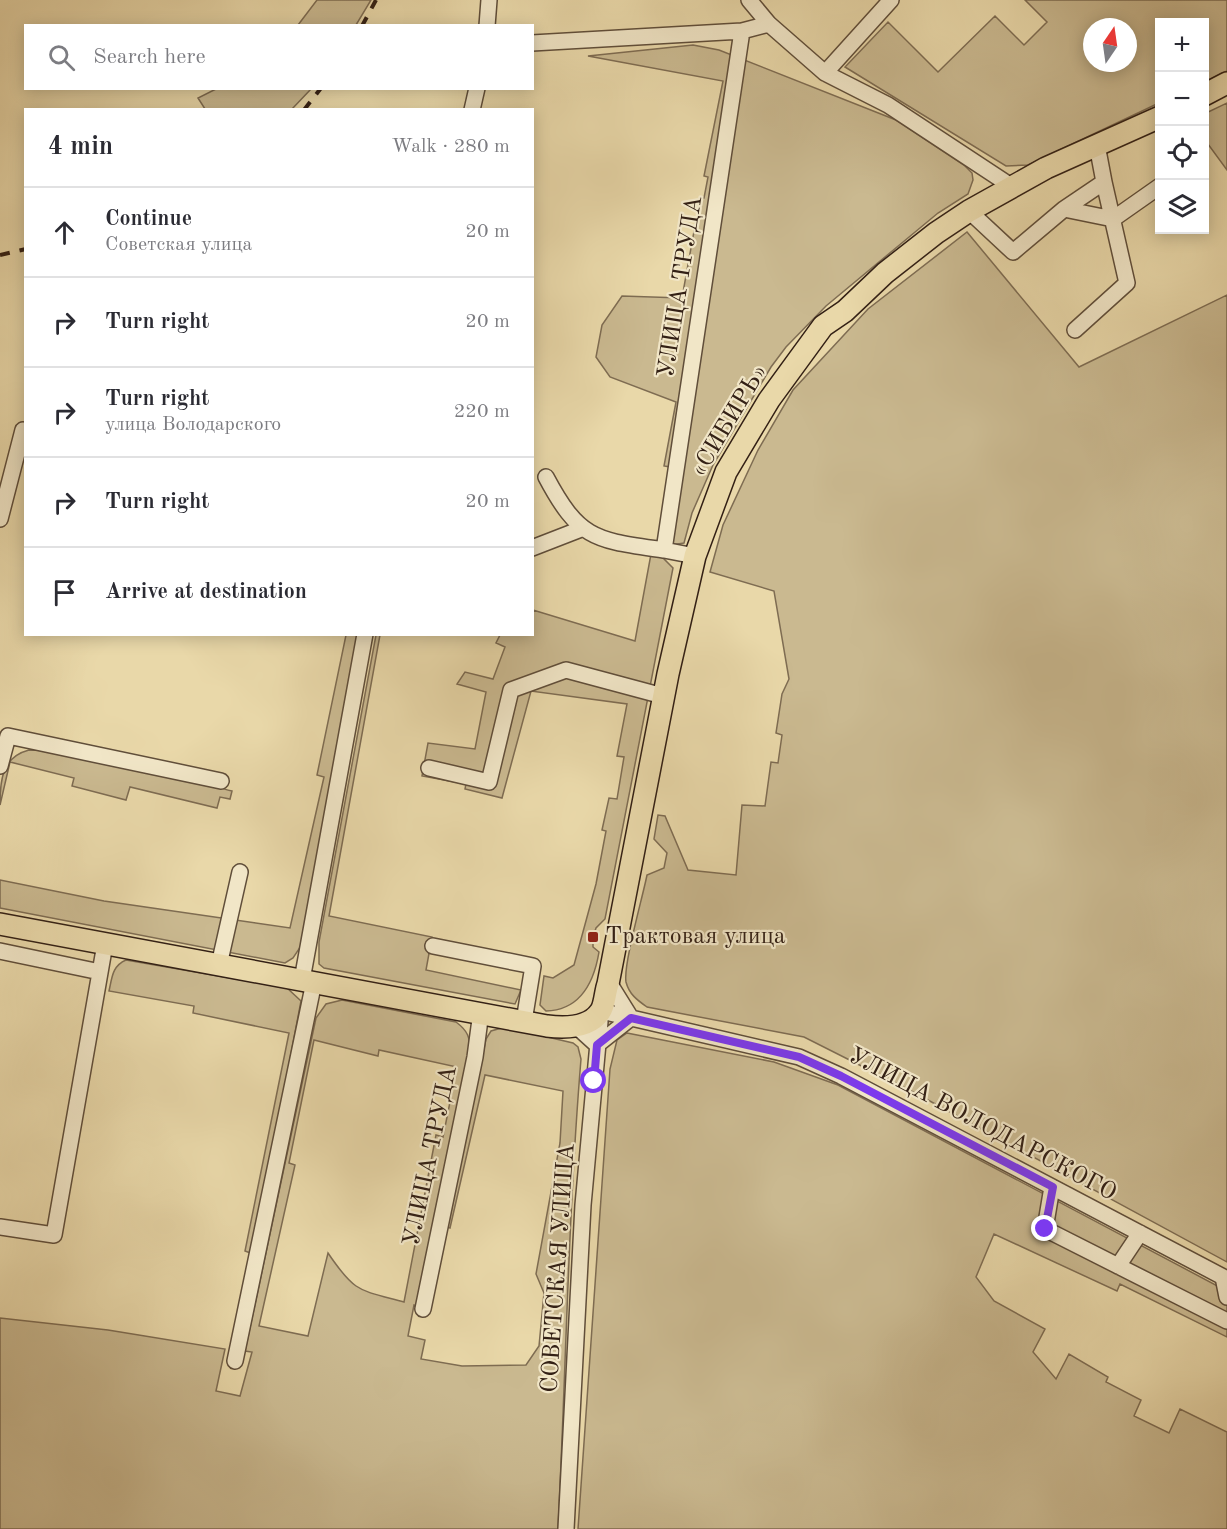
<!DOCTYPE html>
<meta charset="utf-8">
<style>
:root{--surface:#fff;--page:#f2f2f3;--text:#2b2b33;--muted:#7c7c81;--line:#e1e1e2}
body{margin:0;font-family:"Old Standard TT",serif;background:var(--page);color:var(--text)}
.controls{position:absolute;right:18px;top:18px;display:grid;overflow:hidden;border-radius:0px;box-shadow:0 3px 15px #0003}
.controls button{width:54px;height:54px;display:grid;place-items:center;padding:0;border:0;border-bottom:2px solid var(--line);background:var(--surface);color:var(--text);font:30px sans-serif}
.compass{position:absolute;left:1083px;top:18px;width:54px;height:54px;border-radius:50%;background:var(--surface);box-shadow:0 3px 15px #0003;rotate:13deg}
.stop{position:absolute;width:18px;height:18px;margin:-14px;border:4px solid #7c3aed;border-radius:50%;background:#fff}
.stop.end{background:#7c3aed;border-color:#fff;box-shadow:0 2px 6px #0008}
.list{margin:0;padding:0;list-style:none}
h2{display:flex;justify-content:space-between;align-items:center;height:78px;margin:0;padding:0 24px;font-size:26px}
h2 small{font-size:20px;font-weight:400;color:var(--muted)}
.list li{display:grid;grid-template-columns:39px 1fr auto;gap:18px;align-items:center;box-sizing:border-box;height:90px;padding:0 24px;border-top:2px solid var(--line)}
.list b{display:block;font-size:22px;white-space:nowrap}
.list p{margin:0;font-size:20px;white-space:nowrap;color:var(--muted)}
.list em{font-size:20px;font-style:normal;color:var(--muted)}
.icon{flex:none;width:33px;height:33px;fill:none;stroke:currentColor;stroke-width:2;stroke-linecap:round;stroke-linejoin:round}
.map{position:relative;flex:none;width:1227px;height:1529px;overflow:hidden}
.search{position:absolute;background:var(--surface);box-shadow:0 3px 15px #0003;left:24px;top:24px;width:510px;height:66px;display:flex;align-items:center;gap:15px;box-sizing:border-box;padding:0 21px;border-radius:0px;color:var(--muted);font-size:22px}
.panel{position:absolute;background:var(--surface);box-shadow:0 3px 15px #0003;left:24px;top:108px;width:510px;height:528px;border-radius:0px}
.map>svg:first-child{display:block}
</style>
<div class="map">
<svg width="1227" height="1529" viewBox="0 0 1227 1529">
<rect width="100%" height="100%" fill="#e9d8a9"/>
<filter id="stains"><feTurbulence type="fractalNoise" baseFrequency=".00333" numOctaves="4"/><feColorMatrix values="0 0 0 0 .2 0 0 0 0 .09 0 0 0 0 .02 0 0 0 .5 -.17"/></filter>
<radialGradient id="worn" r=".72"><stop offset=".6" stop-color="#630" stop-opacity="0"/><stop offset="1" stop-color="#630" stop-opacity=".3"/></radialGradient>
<path fill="#cab990" stroke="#7e6c52" stroke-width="1.5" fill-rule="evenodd" d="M 317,0 L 371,0 L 356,25 L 298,25 Z
M 1025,0 L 1227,0 L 1227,71 L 1205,82 L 1204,22 L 1160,22 L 1159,103 L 1028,165 L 1006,166 L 845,67 L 888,22 L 938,72 L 995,16 L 1024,45 L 1047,22 ZM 1092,27 L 1128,27 L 1128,63 L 1092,63 Z
M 693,45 L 719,50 L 896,120 L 964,165 L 972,173 L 973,180 L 968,194 L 938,213 L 826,306 L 786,347 L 771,367 L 713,465 L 692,513 L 684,543 L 671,545 L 670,467 L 664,466 L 676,402 L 610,377 L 596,357 L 602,325 L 622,296 L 682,298 L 700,198 L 704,198 L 708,177 L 704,176 L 723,81 L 588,56 Z
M 216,89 L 216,88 L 311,89 L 292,109 L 205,109 L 198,98 Z
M 1227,103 L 1227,170 L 1205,140 L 1204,114 Z
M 967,232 L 1079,367 L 1227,295 L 1227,1262 L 915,1093 L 804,1037 L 647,1007 C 637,1000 629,994 626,982 C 623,965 643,896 647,875 L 664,868 L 667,853 L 654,839 L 658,815 L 665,816 L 688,870 L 736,875 L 742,805 L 765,806 L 771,762 L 778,763 L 782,735 L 776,733 L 782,694 L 789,679 L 774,591 L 710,572 L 723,525 L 758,450 L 793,390 L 868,309 Z
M 651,554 L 663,558 L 673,568 L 605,919 L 596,928 L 593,937 L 590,934 L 589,942 L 593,943 L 593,947 L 599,952 C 594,982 581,1010 546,1011 L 540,1005 L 544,976 L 553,978 L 574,965 L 596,884 L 606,831 L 602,830 L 609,798 L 617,799 L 624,757 L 617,756 L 627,704 L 531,691 L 502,798 L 465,789 L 466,784 L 422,776 L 428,743 L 475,749 L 486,692 L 457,684 L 465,672 L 493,679 L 505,647 L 496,643 L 500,635 L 532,634 L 533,610 L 635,641 Z
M 346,635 L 361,635 L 301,946 L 293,958 L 285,963 L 0,908 L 0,880 L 104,901 L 290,928 L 324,777 L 317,775 Z
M 376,635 L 380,635 L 329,916 L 432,937 L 426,970 L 521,990 L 515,1004 L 324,968 L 319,964 L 319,942 Z
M 29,750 C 92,750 170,776 232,791 L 230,799 L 220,797 L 217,808 L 130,787 L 126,800 L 72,786 L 74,778 L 10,762 L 0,805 C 0,780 2,757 29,750 Z
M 126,960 L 287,988 L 301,1001 L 253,1254 L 245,1251 L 289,1033 L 193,1013 L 194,1006 L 109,991 C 112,978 112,966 126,960 Z
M 342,1000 L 456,1022 C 468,1031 470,1037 470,1052 L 417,1306 L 414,1305 L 408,1336 L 425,1340 L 421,1359 L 462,1366 L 526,1365 L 539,1346 L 544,1293 L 536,1274 L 560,1143 L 563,1091 L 485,1075 L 450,1228 L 447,1227 L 486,1039 L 491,1031 L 505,1027 L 573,1043 L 578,1047 L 581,1059 C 568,1216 566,1372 558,1529 L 0,1529 L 0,1318 L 108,1330 L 225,1349 L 216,1391 L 240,1396 L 252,1352 L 245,1351 L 316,1018 L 326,1004 ZM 314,1040 L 378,1056 L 379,1050 L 457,1067 L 443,1137 L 436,1135 L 404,1302 C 359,1290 355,1293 328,1253 L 308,1336 L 259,1326 L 295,1165 L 289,1163 Z
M 627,1033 L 774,1062 L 838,1085 L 1227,1291 L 1227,1337 L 1120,1284 L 1117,1291 L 994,1234 L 976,1277 L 994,1301 L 1045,1329 L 1033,1352 L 1056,1379 L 1069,1354 L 1108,1377 L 1106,1382 L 1141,1400 L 1134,1416 L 1169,1433 L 1180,1409 L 1227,1432 L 1227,1529 L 578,1529 L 610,1069 L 617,1040 Z"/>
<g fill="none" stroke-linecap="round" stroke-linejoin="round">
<defs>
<path id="minor" d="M 749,0 L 769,24 L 825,73 L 888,105 L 1011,186
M 487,26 L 489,0
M 532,43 L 742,31 L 769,24
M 825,73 L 891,0
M 472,110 L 477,88
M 1064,209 L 1113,219 L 1160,186
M 969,211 L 1013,252 L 1064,209 L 1104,182 L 1097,145
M 1075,330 L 1127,283 L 1104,182
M 546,477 C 580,541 596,540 664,550
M 0,519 L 23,430
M 532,548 L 581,529
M 695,556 L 664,550 L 742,31
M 0,766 L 8,736 L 221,781
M 429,768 L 489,782 L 511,690 L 566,670 L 663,696
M 433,946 L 533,966 L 524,1021
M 0,951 L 100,972
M 219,965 L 240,872
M 302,980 L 365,634
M 575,1025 L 597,1045 L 631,1018 L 608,981
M 1052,1187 L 1045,1229 L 1227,1321
M 0,1227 L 54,1235 L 105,944
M 1118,1266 L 1140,1233
M 1223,1277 L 1227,1297
M 423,1309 L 475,1057 L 481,1012
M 235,1361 L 314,982
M 566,1529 L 583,1205 L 601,1011 L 799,1057 L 841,1076 L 1227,1279"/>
<path id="highway" d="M 1204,95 L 1227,83
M 0,924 L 547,1026 C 564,1028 589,1028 600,1012 C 605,1006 605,992 608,984 L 668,674 L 695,556 L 726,472 L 769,400 L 823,326 L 845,311 L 885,273 L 936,233 L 969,211 L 1046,168 L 1160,117"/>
</defs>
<use href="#minor" stroke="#604e3a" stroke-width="18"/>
<use href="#highway" stroke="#332015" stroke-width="24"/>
<use href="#minor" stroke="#f1e6c7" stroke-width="15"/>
<use href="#highway" stroke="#e9d8a9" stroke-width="21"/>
<path stroke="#332015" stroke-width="4" stroke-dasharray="10 10" stroke-linecap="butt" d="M 362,26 L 376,0
M 304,110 L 321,88
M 0,255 L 26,249"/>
</g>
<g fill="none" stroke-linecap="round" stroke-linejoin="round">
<path stroke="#7c3aed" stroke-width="8" d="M 594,1081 L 597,1045 L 631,1018 L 799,1057 L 841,1076 L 1053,1187 L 1045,1229"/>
</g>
<rect fill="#8f2418" stroke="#f1e6c7" stroke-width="2" x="587" y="931" width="12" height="12" rx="3"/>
<g text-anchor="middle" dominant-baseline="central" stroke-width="4.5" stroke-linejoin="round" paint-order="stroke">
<g font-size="24" fill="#332015" stroke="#f1e6c7">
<text transform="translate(681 287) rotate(-81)">УЛИЦА ТРУДА</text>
<text transform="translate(730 421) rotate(-59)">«СИБИРЬ»</text>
<text transform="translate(982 1125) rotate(28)">УЛИЦА ВОЛОДАРСКОГО</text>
<text transform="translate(431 1156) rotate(-78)">УЛИЦА ТРУДА</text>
<text transform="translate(559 1268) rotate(-86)">СОВЕТСКАЯ УЛИЦА</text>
</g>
<g font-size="24" fill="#332015" stroke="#f1e6c7" text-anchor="start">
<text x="605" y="937">Трактовая улица</text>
</g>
</g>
<rect width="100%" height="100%" filter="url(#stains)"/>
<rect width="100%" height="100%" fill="url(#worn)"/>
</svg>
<div class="controls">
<button>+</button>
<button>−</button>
<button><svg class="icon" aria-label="locate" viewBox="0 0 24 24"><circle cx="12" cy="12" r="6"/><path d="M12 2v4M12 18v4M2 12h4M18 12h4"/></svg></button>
<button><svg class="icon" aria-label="layers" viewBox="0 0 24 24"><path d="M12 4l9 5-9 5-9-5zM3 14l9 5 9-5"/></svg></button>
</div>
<svg class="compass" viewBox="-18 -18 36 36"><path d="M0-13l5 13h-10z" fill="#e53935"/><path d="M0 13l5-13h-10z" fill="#7c7c81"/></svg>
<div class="stop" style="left:594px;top:1081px"></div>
<div class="stop end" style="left:1045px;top:1229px"></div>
<div class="search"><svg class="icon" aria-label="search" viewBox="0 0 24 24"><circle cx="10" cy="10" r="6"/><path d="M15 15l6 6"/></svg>Search here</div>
<section class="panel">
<h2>4 min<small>Walk · 280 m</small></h2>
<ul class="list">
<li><svg class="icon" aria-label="ahead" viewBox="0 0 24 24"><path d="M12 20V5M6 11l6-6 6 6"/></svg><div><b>Continue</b><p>Советская улица</p></div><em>20 m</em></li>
<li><svg class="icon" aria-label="right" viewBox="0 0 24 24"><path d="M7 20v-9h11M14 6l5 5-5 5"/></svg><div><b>Turn right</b></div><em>20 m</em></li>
<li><svg class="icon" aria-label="right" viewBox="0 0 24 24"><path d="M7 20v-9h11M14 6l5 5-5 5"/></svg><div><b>Turn right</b><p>улица Володарского</p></div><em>220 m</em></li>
<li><svg class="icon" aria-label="right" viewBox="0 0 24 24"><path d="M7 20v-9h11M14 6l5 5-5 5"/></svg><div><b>Turn right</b></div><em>20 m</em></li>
<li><svg class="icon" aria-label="arrive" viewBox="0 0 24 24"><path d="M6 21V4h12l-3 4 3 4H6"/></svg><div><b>Arrive at destination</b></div></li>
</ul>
</section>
</div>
